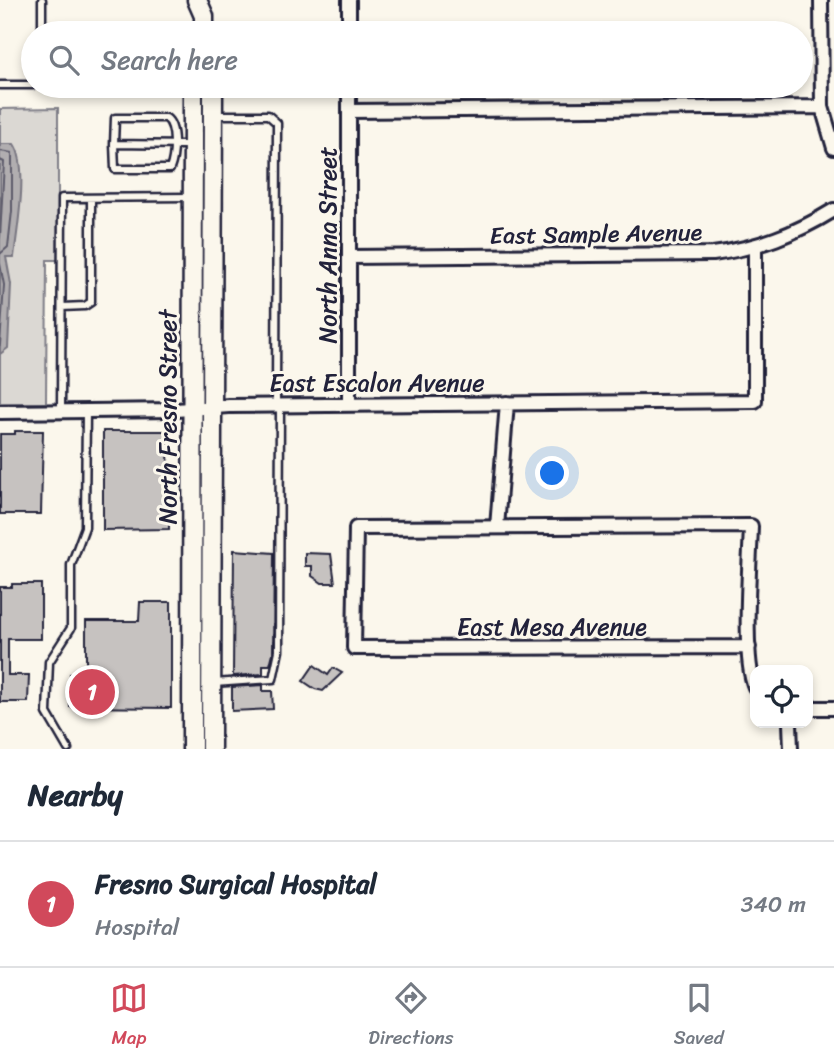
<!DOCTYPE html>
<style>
:root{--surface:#fff;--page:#f6f6f7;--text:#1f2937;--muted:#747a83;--line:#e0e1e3;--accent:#d1495b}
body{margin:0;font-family:Sriracha,sans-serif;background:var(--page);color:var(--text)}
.controls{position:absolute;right:21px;bottom:21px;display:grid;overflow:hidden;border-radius:14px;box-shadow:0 4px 10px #0003}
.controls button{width:63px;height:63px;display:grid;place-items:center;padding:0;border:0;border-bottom:2px solid var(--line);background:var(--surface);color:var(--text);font:35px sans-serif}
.you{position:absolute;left:553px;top:474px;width:24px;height:24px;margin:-18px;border:5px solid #fff;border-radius:50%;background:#1a73e8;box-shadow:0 0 0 10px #1a73e833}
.badge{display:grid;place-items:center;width:46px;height:46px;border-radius:50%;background:var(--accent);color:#fff;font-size:23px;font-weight:700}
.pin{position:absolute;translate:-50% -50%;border:4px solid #fff;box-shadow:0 2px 7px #0006}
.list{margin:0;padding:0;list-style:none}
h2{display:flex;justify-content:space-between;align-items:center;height:91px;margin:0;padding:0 28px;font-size:30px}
h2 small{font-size:23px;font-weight:400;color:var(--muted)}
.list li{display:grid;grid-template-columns:46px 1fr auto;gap:21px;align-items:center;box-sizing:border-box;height:126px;padding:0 28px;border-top:2px solid var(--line)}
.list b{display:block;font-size:26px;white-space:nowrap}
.list p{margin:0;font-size:23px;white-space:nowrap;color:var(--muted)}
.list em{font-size:23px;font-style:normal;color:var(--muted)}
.icon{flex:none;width:38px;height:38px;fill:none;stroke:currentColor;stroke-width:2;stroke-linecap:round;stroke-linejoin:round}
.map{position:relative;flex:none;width:834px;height:749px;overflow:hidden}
.search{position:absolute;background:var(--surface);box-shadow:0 4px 10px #0003;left:21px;right:21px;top:21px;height:77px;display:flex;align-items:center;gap:18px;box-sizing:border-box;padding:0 24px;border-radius:38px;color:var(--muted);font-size:26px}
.sheet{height:217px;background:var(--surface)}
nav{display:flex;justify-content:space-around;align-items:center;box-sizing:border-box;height:98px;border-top:2px solid var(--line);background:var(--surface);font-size:19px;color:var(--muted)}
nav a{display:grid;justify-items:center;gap:4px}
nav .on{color:var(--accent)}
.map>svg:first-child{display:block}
</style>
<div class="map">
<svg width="834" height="749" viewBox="0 0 834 749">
<rect width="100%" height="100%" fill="#fbf7ec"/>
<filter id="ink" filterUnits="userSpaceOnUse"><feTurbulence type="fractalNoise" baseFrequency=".0143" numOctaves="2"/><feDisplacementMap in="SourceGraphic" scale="14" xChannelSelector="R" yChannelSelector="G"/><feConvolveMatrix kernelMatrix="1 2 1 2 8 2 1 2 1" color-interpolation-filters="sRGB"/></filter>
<g filter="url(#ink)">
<path fill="#dbd8d3" stroke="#7e7d87" stroke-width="2" d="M 58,108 L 58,260 L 47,260 L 46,403 L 0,403 L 0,109 Z"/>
<path fill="#b1aeb0" stroke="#787681" stroke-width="2" d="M 0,144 L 14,144 C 29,165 17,230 14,257 L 6,257 L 11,284 L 8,348 L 0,354 Z"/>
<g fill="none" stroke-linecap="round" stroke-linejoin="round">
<path stroke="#5b5a6a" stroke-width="2" d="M 0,151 L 12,153 L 12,211 L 8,247 L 0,254
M 0,160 L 4,162 L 0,238
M 0,264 L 4,285 L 0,345"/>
</g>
<path fill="#c6c2c0" stroke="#22223b" stroke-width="2" d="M 15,431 L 43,431 L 41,514 L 0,514 L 0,434 L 15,434 Z
M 103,431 L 168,431 L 169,529 L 103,530 Z
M 234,550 L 274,553 L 273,653 L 270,665 L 263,665 L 263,674 L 233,676 Z
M 305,553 L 331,554 L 335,583 L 322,583 L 312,576 L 312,566 L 305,566 Z
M 12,584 L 41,584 L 41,639 L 8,639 L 8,675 L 29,675 L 28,702 L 0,702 L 0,587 L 12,587 Z
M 140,602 L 171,602 L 171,708 L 70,707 L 70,674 L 86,674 L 86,621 L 139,621 Z
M 314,665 L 328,675 L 333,668 L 342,673 L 323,691 L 315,689 L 303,681 Z
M 263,685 L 263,691 L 272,691 L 273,709 L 232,711 L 232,687 Z"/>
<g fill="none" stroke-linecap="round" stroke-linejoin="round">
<defs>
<path id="lane" d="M 42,33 L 42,0
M 0,85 L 33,85
M 152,86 L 192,86
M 215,115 L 268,115 L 277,123 L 276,405
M 114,144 L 115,118 L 166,118 C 177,126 175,156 170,169 L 115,169 L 114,144 L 191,145
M 62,307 L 85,306 L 91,302 L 91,198
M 61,412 L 62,198 L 191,197
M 214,683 L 273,679 L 279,651 L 280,405
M 68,749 L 47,713 L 49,662 L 71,628 L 71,565 L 85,527 L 86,410"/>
<path id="street" d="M 821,0 L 822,107 L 834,148
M 349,33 L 349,0
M 349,111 L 822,107
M 349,257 L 713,254 C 758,248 795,234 834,210
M 349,405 L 349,86
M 0,412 L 176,410 L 229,406 L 755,401 L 755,248
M 497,527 L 507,403
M 749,647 L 354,648 L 356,528 L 751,526 C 750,562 742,659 755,687
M 808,708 L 834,708
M 790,723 L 791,749"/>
<path id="secondary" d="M 197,0 L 204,16 L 204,33
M 192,749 L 193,86
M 211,749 L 213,86"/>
</defs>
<use href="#lane" stroke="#22223b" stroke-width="11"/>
<use href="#street" stroke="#22223b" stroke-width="18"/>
<use href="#secondary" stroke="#22223b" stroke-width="23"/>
<use href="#lane" stroke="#fbf7ec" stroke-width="6"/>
<use href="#street" stroke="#fbf7ec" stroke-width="12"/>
<use href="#secondary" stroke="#fbf7ec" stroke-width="18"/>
</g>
</g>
<g text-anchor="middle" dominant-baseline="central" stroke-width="6" stroke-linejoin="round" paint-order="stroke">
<g font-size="24" fill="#22223b" stroke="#fbf7ec">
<text transform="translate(596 234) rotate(-1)">East Sample Avenue</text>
<text transform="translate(328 245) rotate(-90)">North Anna Street</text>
<text x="377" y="383">East Escalon Avenue</text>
<text transform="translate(168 417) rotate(-90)">North Fresno Street</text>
<text x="552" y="627">East Mesa Avenue</text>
</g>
</g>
</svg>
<div class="controls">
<button><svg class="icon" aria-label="locate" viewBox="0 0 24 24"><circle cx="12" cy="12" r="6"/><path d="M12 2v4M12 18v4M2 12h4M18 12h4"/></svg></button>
</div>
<div class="you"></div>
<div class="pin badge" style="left:92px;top:692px">1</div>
<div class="search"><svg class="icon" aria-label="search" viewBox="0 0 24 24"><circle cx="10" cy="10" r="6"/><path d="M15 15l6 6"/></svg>Search here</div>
</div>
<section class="sheet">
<h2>Nearby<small></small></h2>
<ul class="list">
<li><span class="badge">1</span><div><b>Fresno Surgical Hospital</b><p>Hospital</p></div><em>340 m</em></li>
</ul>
</section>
<nav>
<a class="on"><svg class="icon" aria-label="map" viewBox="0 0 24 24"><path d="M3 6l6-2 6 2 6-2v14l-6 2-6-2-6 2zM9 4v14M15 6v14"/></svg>Map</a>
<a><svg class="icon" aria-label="directions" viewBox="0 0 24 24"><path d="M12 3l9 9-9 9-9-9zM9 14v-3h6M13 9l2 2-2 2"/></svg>Directions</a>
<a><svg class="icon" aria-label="saved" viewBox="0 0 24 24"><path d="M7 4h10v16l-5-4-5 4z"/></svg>Saved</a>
</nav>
